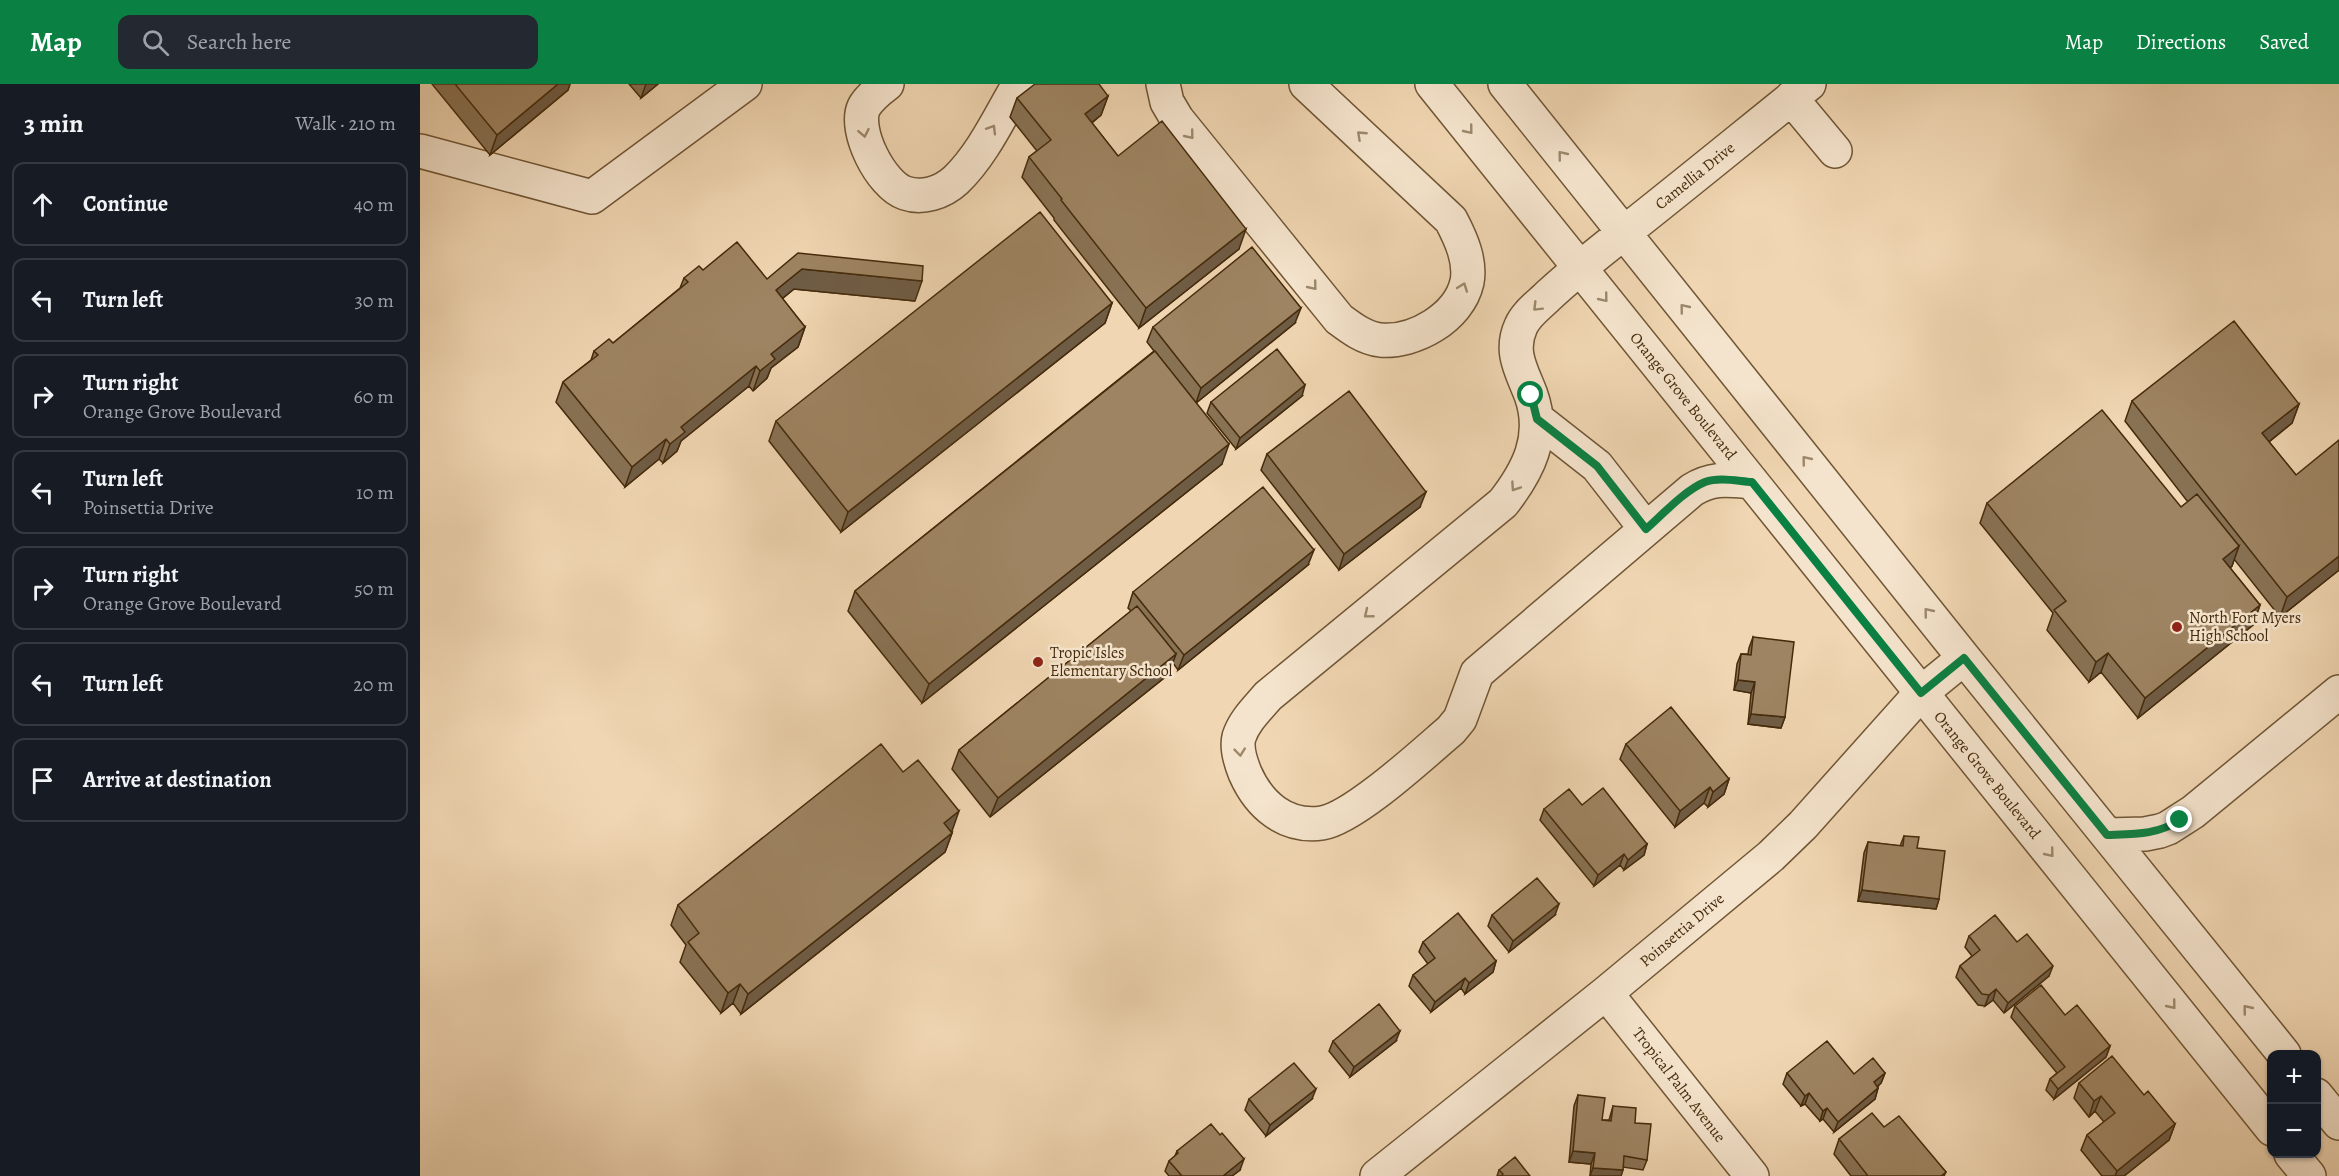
<!DOCTYPE html>
<meta charset="utf-8">
<style>
:root{--surface:#171b24;--page:#242831;--text:#f1f3f6;--muted:#9ea1a6;--line:#363941;--accent:#0b8043}
body{margin:0;font-family:Alegreya,serif;background:var(--page);color:var(--text)}
.controls{position:absolute;right:18px;bottom:18px;display:grid;overflow:hidden;border-radius:12px;box-shadow:0 2px 4px #0004}
.controls button{width:54px;height:54px;display:grid;place-items:center;padding:0;border:0;border-bottom:2px solid var(--line);background:var(--surface);color:var(--text);font:30px sans-serif}
.stop{position:absolute;width:18px;height:18px;margin:-14px;border:4px solid #0b8043;border-radius:50%;background:#fff}
.stop.end{background:#0b8043;border-color:#fff;box-shadow:0 2px 6px #0008}
.list{margin:0;padding:0;list-style:none}
h2{display:flex;justify-content:space-between;align-items:center;height:78px;margin:0;padding:0 24px;font-size:26px}
h2 small{font-size:20px;font-weight:400;color:var(--muted)}
.list li{display:grid;grid-template-columns:39px 1fr auto;gap:18px;align-items:center;box-sizing:border-box;height:84px;margin:0 12px 12px;padding:0 12px;border:2px solid var(--line);border-radius:12px}
.list b{display:block;font-size:22px;white-space:nowrap}
.list p{margin:0;font-size:20px;white-space:nowrap;color:var(--muted)}
.list em{font-size:20px;font-style:normal;color:var(--muted)}
.icon{flex:none;width:33px;height:33px;fill:none;stroke:currentColor;stroke-width:2;stroke-linecap:round;stroke-linejoin:round}
.map{position:relative;flex:none;width:1919px;height:1092px;overflow:hidden}
header{display:flex;align-items:center;gap:36px;box-sizing:border-box;height:84px;padding:0 30px;background:var(--accent);color:#fff}
header strong{font-size:28px}
nav{display:flex;gap:33px;margin-inline-start:auto;font-size:21px}
.search{width:420px;height:54px;background:var(--page);display:flex;align-items:center;gap:15px;box-sizing:border-box;padding:0 21px;border-radius:12px;color:var(--muted);font-size:22px}
main{display:flex}
aside{flex:1;background:var(--surface)}
.map>svg:first-child{display:block}
</style>
<header>
<strong>Map</strong>
<div class="search"><svg class="icon" aria-label="search" viewBox="0 0 24 24"><circle cx="10" cy="10" r="6"/><path d="M15 15l6 6"/></svg>Search here</div>
<nav><a>Map</a><a>Directions</a><a>Saved</a></nav>
</header>
<main>
<aside>
<h2>3 min<small>Walk · 210 m</small></h2>
<ul class="list">
<li><svg class="icon" aria-label="ahead" viewBox="0 0 24 24"><path d="M12 20V5M6 11l6-6 6 6"/></svg><div><b>Continue</b></div><em>40 m</em></li>
<li><svg class="icon" aria-label="left" viewBox="0 0 24 24"><path d="M17 20v-9H6M10 6l-5 5 5 5"/></svg><div><b>Turn left</b></div><em>30 m</em></li>
<li><svg class="icon" aria-label="right" viewBox="0 0 24 24"><path d="M7 20v-9h11M14 6l5 5-5 5"/></svg><div><b>Turn right</b><p>Orange Grove Boulevard</p></div><em>60 m</em></li>
<li><svg class="icon" aria-label="left" viewBox="0 0 24 24"><path d="M17 20v-9H6M10 6l-5 5 5 5"/></svg><div><b>Turn left</b><p>Poinsettia Drive</p></div><em>10 m</em></li>
<li><svg class="icon" aria-label="right" viewBox="0 0 24 24"><path d="M7 20v-9h11M14 6l5 5-5 5"/></svg><div><b>Turn right</b><p>Orange Grove Boulevard</p></div><em>50 m</em></li>
<li><svg class="icon" aria-label="left" viewBox="0 0 24 24"><path d="M17 20v-9H6M10 6l-5 5 5 5"/></svg><div><b>Turn left</b></div><em>20 m</em></li>
<li><svg class="icon" aria-label="arrive" viewBox="0 0 24 24"><path d="M6 21V4h12l-3 4 3 4H6"/></svg><div><b>Arrive at destination</b></div></li>
</ul>
</aside>
<div class="map">
<svg width="1919" height="1092" viewBox="0 0 1919 1092">
<rect width="100%" height="100%" fill="#f0d6b2"/>
<filter id="stains"><feTurbulence type="fractalNoise" baseFrequency=".00333" numOctaves="4"/><feColorMatrix values="0 0 0 0 .2 0 0 0 0 .09 0 0 0 0 .02 0 0 0 .5 -.17"/></filter>
<radialGradient id="worn" r=".72"><stop offset=".6" stop-color="#630" stop-opacity="0"/><stop offset="1" stop-color="#630" stop-opacity=".3"/></radialGradient>
<g fill="none" stroke-linecap="round" stroke-linejoin="round">
<defs>
<path id="minor" d="M 467,0 C 459,6 449,14 444,23 C 433,46 461,101 485,109 C 502,115 522,109 536,96 C 563,70 580,32 599,0
M 743,0 L 747,18 L 757,35 L 919,235 C 931,244 944,254 960,256 C 994,259 1039,234 1047,198 C 1051,177 1041,155 1031,136 L 886,0
M 1012,0 L 1852,1045
M 1085,0 L 1544,574 L 1864,970
M 1371,14 L 1415,67
M 0,67 L 172,113 L 325,0
M 1117,335 L 1177,382 L 1226,445
M 1332,398 C 1308,396 1293,393 1272,406 L 1057,589 L 1040,635 L 1031,646 C 1004,669 934,734 902,739 C 865,744 839,721 825,689 C 821,679 816,664 819,653 C 824,637 837,625 848,612 L 1083,419 C 1108,387 1126,353 1111,311 C 1102,287 1089,268 1101,242 C 1106,230 1119,221 1128,212 C 1153,189 1178,169 1205,148 C 1267,99 1328,49 1389,0
M 1687,751 L 1725,750 L 1740,747 L 1748,744 L 1773,728 L 1919,608
M 1186,909 L 1332,1092
M 1896,1011 L 1919,1039
M 1871,1070 L 1889,1092
M 957,1092 L 1186,909 L 1351,772 L 1383,741 L 1501,609 L 1544,574"/>
</defs>
<use href="#minor" stroke="#705635" stroke-width="36"/>
<use href="#minor" stroke="#f5e4cd" stroke-width="33"/>
</g>
<path fill="#887254" stroke="#452b0b" stroke-width="1.5" d="M 12,0 L 150,0 L 148,6 L 70,71 Z
M 209,0 L 238,0 L 221,14 Z
M 688,12 L 681,31 L 672,39 L 698,72 L 819,165 L 719,244 L 634,136 L 634,134 L 602,93 L 609,73 L 617,67 L 590,33 L 597,14 Z
M 283,186 L 495,217 L 374,205 L 362,215 L 385,243 L 378,263 L 351,284 L 347,294 L 333,307 L 329,302 L 261,357 L 257,367 L 243,379 L 239,375 L 205,403 L 136,318 L 143,298 L 171,276 L 174,267 L 193,259 L 260,204 L 264,194 Z
M 692,219 L 685,239 L 421,448 L 349,357 L 356,337 Z
M 875,239 L 776,319 L 802,380 L 502,619 L 428,527 L 435,507 L 734,267 L 727,258 L 733,243 Z
M 882,312 L 816,365 L 787,329 L 791,318 Z
M 1712,317 L 1879,320 L 1872,339 L 1849,358 L 1876,391 L 1919,486 L 1860,533 L 1814,475 L 1812,482 L 1810,484 L 1840,521 L 1833,541 L 1718,634 L 1681,588 L 1669,598 L 1627,546 L 1633,529 L 1560,439 L 1567,419 L 1761,423 L 1768,418 L 1705,337 Z
M 847,370 L 1000,423 L 919,486 L 841,386 Z
M 888,481 L 758,586 L 753,579 L 749,590 L 570,733 L 532,685 L 539,666 L 711,527 L 708,524 L 713,508 Z
M 1333,553 L 1365,633 L 1361,644 L 1328,640 L 1331,609 L 1314,606 L 1317,580 L 1321,570 L 1328,570 L 1329,564 Z
M 1206,660 L 1309,695 L 1304,710 L 1288,723 L 1284,719 L 1255,743 L 1200,675 Z
M 1162,721 L 1227,760 L 1224,771 L 1204,786 L 1200,781 L 1174,802 L 1120,736 L 1124,725 Z
M 531,747 L 532,749 L 525,768 L 321,930 L 313,919 L 301,929 L 260,878 L 266,861 L 251,841 L 258,821 Z
M 1484,752 L 1497,764 L 1519,815 L 1516,825 L 1438,817 L 1444,769 L 1448,758 L 1480,762 Z
M 1072,831 L 1135,831 L 1089,868 L 1068,842 Z
M 1549,852 L 1597,858 L 1629,892 L 1584,929 L 1573,916 L 1565,922 L 1558,921 L 1536,893 L 1540,882 L 1552,872 L 1545,863 Z
M 1003,858 L 1076,877 L 1073,888 L 1045,910 L 1041,904 L 1011,928 L 989,902 L 993,891 L 1008,880 L 999,868 Z
M 1595,922 L 1645,931 L 1690,962 L 1686,973 L 1634,1015 L 1626,1006 L 1630,995 L 1637,989 L 1591,933 Z
M 913,957 L 976,957 L 930,993 L 909,967 Z
M 1367,989 L 1434,990 L 1465,989 L 1461,999 L 1457,1003 L 1458,1004 L 1455,1015 L 1414,1048 L 1403,1035 L 1400,1037 L 1385,1020 L 1381,1022 L 1363,1000 Z
M 1659,999 L 1724,1011 L 1755,1040 L 1749,1056 L 1704,1092 L 1682,1092 L 1661,1066 L 1667,1051 L 1684,1038 L 1675,1027 L 1669,1033 L 1654,1014 Z
M 1158,1011 L 1182,1036 L 1189,1036 L 1193,1022 L 1215,1039 L 1227,1076 L 1223,1086 L 1203,1083 L 1201,1092 L 1170,1092 L 1171,1080 L 1149,1078 L 1154,1022 Z
M 829,1015 L 892,1015 L 846,1052 L 825,1026 Z
M 1464,1043 L 1526,1088 L 1524,1092 L 1431,1092 L 1414,1070 L 1419,1055 Z
M 757,1067 L 820,1086 L 812,1092 L 749,1092 L 745,1087 L 749,1077 L 755,1072 Z
M 1079,1086 L 1110,1092 L 1077,1092 Z"/>
<path fill="#6f5c45" stroke="#452b0b" stroke-width="1.5" d="M 138,0 L 150,0 L 148,6 L 70,71 L 77,51 Z
M 226,0 L 238,0 L 221,14 Z
M 688,12 L 681,31 L 658,49 L 665,30 Z
M 826,145 L 819,165 L 719,244 L 726,224 Z
M 382,185 L 502,197 L 495,217 L 374,205 L 348,226 L 356,206 Z
M 692,219 L 685,239 L 421,448 L 428,428 Z
M 881,224 L 875,239 L 776,319 L 781,304 Z
M 385,243 L 378,263 L 351,284 L 347,294 L 333,307 L 340,287 L 351,270 Z
M 336,282 L 329,302 L 261,357 L 257,367 L 243,379 L 250,360 L 261,343 Z
M 885,301 L 882,312 L 816,365 L 820,354 Z
M 1879,320 L 1872,339 L 1835,369 L 1842,349 Z
M 246,355 L 239,375 L 205,403 L 212,383 Z
M 809,360 L 802,380 L 502,619 L 509,600 Z
M 1006,408 L 1000,423 L 919,486 L 924,470 Z
M 1819,462 L 1812,482 L 1796,495 L 1803,475 Z
M 894,466 L 888,481 L 758,586 L 764,571 Z
M 1919,472 L 1919,486 L 1860,533 L 1867,513 Z
M 1840,521 L 1833,541 L 1718,634 L 1725,614 Z
M 1688,569 L 1681,588 L 1669,598 L 1676,578 Z
M 756,570 L 749,590 L 570,733 L 578,714 Z
M 1318,596 L 1335,598 L 1331,609 L 1314,606 Z
M 1331,630 L 1365,633 L 1361,644 L 1328,640 Z
M 1309,695 L 1304,710 L 1288,723 L 1293,708 Z
M 1290,703 L 1284,719 L 1255,743 L 1260,727 Z
M 539,727 L 532,747 L 517,759 L 524,739 Z
M 532,749 L 525,768 L 321,930 L 328,910 Z
M 1227,760 L 1224,771 L 1204,786 L 1208,776 Z
M 1204,770 L 1200,781 L 1174,802 L 1178,791 Z
M 1442,806 L 1519,815 L 1516,825 L 1438,817 Z
M 1139,820 L 1135,831 L 1089,868 L 1093,857 Z
M 1076,877 L 1073,888 L 1045,910 L 1049,899 Z
M 1633,882 L 1629,892 L 1584,929 L 1588,919 Z
M 1045,894 L 1041,904 L 1011,928 L 1015,918 Z
M 320,900 L 313,919 L 301,929 L 308,909 Z
M 1576,905 L 1573,916 L 1565,922 L 1569,911 Z
M 980,947 L 976,957 L 930,993 L 934,983 Z
M 1690,962 L 1686,973 L 1634,1015 L 1638,1005 Z
M 1465,989 L 1461,999 L 1450,1009 L 1454,998 Z
M 1458,1004 L 1455,1015 L 1414,1048 L 1418,1038 Z
M 896,1005 L 892,1015 L 846,1052 L 850,1041 Z
M 1389,1009 L 1385,1020 L 1381,1022 L 1385,1012 Z
M 1681,1012 L 1675,1027 L 1669,1033 L 1674,1017 Z
M 1407,1024 L 1403,1035 L 1400,1037 L 1403,1027 Z
M 1755,1040 L 1749,1056 L 1704,1092 L 1695,1092 L 1697,1087 Z
M 1153,1067 L 1175,1069 L 1171,1080 L 1149,1078 Z
M 824,1075 L 820,1086 L 812,1092 L 803,1092 Z
M 1173,1084 L 1203,1086 L 1201,1092 L 1170,1092 Z"/>
<path fill="#9e8462" stroke="#452b0b" stroke-width="1.5" d="M 35,0 L 138,0 L 77,51 Z
M 615,0 L 679,0 L 688,12 L 665,30 L 698,72 L 742,37 L 826,145 L 726,224 L 641,116 L 642,115 L 609,73 L 631,56 L 597,14 Z
M 620,128 L 692,219 L 428,428 L 356,337 Z
M 317,158 L 347,195 L 378,169 L 503,182 L 502,197 L 382,185 L 356,206 L 385,243 L 351,270 L 355,275 L 340,287 L 336,282 L 261,343 L 265,348 L 250,360 L 246,355 L 212,383 L 143,298 L 178,271 L 174,267 L 189,255 L 193,259 L 268,198 L 264,194 L 279,182 L 283,186 Z
M 832,163 L 881,224 L 781,304 L 733,243 Z
M 1814,237 L 1879,320 L 1842,349 L 1876,391 L 1919,356 L 1919,472 L 1867,513 L 1712,317 Z
M 857,265 L 885,301 L 820,354 L 791,318 Z
M 735,267 L 809,360 L 509,600 L 435,507 Z
M 929,307 L 1006,408 L 924,470 L 847,370 Z
M 1682,326 L 1761,423 L 1777,410 L 1819,462 L 1803,475 L 1840,521 L 1725,614 L 1688,569 L 1676,578 L 1634,526 L 1646,517 L 1567,419 Z
M 843,403 L 894,466 L 764,571 L 713,508 Z
M 717,522 L 756,570 L 578,714 L 539,666 Z
M 1333,553 L 1374,558 L 1365,633 L 1331,630 L 1335,598 L 1318,596 L 1321,570 L 1331,571 Z
M 1251,623 L 1309,695 L 1293,708 L 1290,703 L 1260,727 L 1206,660 Z
M 461,660 L 483,688 L 498,676 L 539,727 L 524,739 L 532,749 L 328,910 L 320,900 L 308,909 L 268,858 L 279,849 L 258,821 Z
M 1183,704 L 1227,760 L 1208,776 L 1204,770 L 1178,791 L 1124,725 L 1149,705 L 1162,721 Z
M 1484,752 L 1499,753 L 1497,764 L 1525,767 L 1519,815 L 1442,806 L 1448,758 L 1483,762 Z
M 1117,794 L 1139,820 L 1093,857 L 1072,831 Z
M 1038,829 L 1076,877 L 1049,899 L 1045,894 L 1015,918 L 993,891 L 1015,874 L 1003,858 Z
M 1575,831 L 1597,858 L 1607,850 L 1633,882 L 1588,919 L 1576,905 L 1569,911 L 1562,910 L 1540,882 L 1560,866 L 1549,852 Z
M 1621,901 L 1645,931 L 1657,921 L 1690,962 L 1638,1005 L 1630,995 L 1645,983 L 1595,922 Z
M 959,920 L 980,947 L 934,983 L 913,957 Z
M 1407,957 L 1434,990 L 1453,974 L 1465,989 L 1454,998 L 1458,1004 L 1418,1038 L 1407,1024 L 1403,1027 L 1389,1009 L 1385,1012 L 1367,989 Z
M 1692,972 L 1724,1011 L 1728,1007 L 1755,1040 L 1697,1087 L 1667,1051 L 1695,1029 L 1681,1012 L 1674,1017 L 1659,999 Z
M 874,979 L 896,1005 L 850,1041 L 829,1015 Z
M 1158,1011 L 1185,1014 L 1182,1036 L 1191,1037 L 1193,1022 L 1216,1024 L 1215,1039 L 1231,1040 L 1227,1076 L 1204,1072 L 1203,1086 L 1173,1084 L 1175,1069 L 1153,1067 Z
M 1452,1029 L 1464,1043 L 1479,1032 L 1526,1088 L 1521,1092 L 1448,1092 L 1419,1055 Z
M 791,1040 L 800,1051 L 802,1049 L 824,1075 L 803,1092 L 762,1092 L 749,1077 L 758,1069 L 757,1067 Z
M 1095,1073 L 1110,1092 L 1081,1092 L 1083,1090 L 1079,1086 Z"/>
<defs><path id="oneway-chevron" d="M-2-3.5L2.5 0L-2 3.5" fill="none" stroke-width="1.6" stroke-linecap="round" stroke-linejoin="round" transform="scale(1.5)"/></defs>
<g stroke="#9d886c">
<use href="#oneway-chevron" transform="translate(572 45) rotate(-59)"/>
<use href="#oneway-chevron" transform="translate(1049 46) rotate(51)"/>
<use href="#oneway-chevron" transform="translate(444 49) rotate(79)"/>
<use href="#oneway-chevron" transform="translate(770 51) rotate(51)"/>
<use href="#oneway-chevron" transform="translate(941 51) rotate(-137)"/>
<use href="#oneway-chevron" transform="translate(1142 71) rotate(-129)"/>
<use href="#oneway-chevron" transform="translate(893 202) rotate(51)"/>
<use href="#oneway-chevron" transform="translate(1043 203) rotate(-70)"/>
<use href="#oneway-chevron" transform="translate(1184 214) rotate(51)"/>
<use href="#oneway-chevron" transform="translate(1117 223) rotate(135)"/>
<use href="#oneway-chevron" transform="translate(1264 224) rotate(-129)"/>
<use href="#oneway-chevron" transform="translate(1386 376) rotate(-129)"/>
<use href="#oneway-chevron" transform="translate(1095 403) rotate(124)"/>
<use href="#oneway-chevron" transform="translate(1508 528) rotate(-129)"/>
<use href="#oneway-chevron" transform="translate(948 530) rotate(141)"/>
<use href="#oneway-chevron" transform="translate(820 668) rotate(84)"/>
<use href="#oneway-chevron" transform="translate(1630 769) rotate(51)"/>
<use href="#oneway-chevron" transform="translate(1752 921) rotate(51)"/>
<use href="#oneway-chevron" transform="translate(1827 925) rotate(-129)"/>
</g>
<g fill="none" stroke-linecap="round" stroke-linejoin="round">
<path stroke="#0b8043" stroke-width="8" d="M 1111,311 L 1117,335 L 1177,382 L 1226,445 C 1242,431 1265,406 1285,398 C 1299,393 1317,397 1332,398 L 1501,609 L 1544,574 L 1687,751 C 1714,750 1737,751 1760,736"/>
</g>
<g fill="#8f2418" stroke="#f5e4cd" stroke-width="2">
<circle cx="1757" cy="543" r="6"/>
<circle cx="618" cy="578" r="6"/>
</g>
<g text-anchor="middle" dominant-baseline="central" stroke-width="5" stroke-linejoin="round" paint-order="stroke">
<g font-size="16" fill="#452b0b" stroke="#f5e4cd">
<text transform="translate(1275 92) rotate(-39)">Camellia Drive</text>
<text transform="translate(1263 312) rotate(51)">Orange Grove Boulevard</text>
<text transform="translate(1567 691) rotate(51)">Orange Grove Boulevard</text>
<text transform="translate(1262 846) rotate(-40)">Poinsettia Drive</text>
<text transform="translate(1259 1001) rotate(52)">Tropical Palm Avenue</text>
</g>
<g font-size="16" fill="#452b0b" stroke="#f5e4cd" text-anchor="start">
<text x="1769" y="534">North Fort Myers<tspan x="1769" dy="18">High School</tspan></text>
<text x="630" y="569">Tropic Isles<tspan x="630" dy="18">Elementary School</tspan></text>
</g>
</g>
<rect width="100%" height="100%" filter="url(#stains)"/>
<rect width="100%" height="100%" fill="url(#worn)"/>
</svg>
<div class="controls">
<button>+</button>
<button>−</button>
</div>
<div class="stop" style="left:1111px;top:311px"></div>
<div class="stop end" style="left:1760px;top:736px"></div>
</div>
</main>
